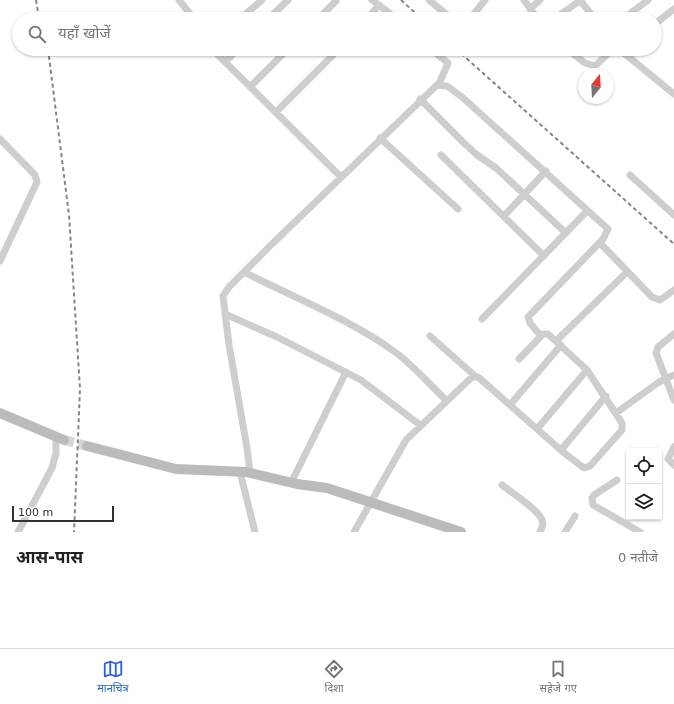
<!DOCTYPE html>
<html lang="hi">
<meta charset="utf-8">
<style>
:root{--surface:#fff;--page:#f6f6f6;--text:#202124;--muted:#757577;--line:#e0e0e0;--accent:#2563eb}
body{margin:0;font-family:"DejaVu Sans","Noto Sans Devanagari",sans-serif;background:var(--page);color:var(--text)}
.controls{position:absolute;right:12px;bottom:12px;display:grid;overflow:hidden;border-radius:4px;box-shadow:0 1px 3px #0004}
.controls button{width:36px;height:36px;display:grid;place-items:center;padding:0;border:0;border-bottom:1px solid var(--line);background:var(--surface);color:var(--text);font:20px sans-serif}
.compass{position:absolute;left:578px;top:68px;width:36px;height:36px;border-radius:50%;background:var(--surface);box-shadow:0 1px 3px #0004;rotate:18deg}
.scale{position:absolute;left:12px;bottom:10px;width:102px;box-sizing:border-box;padding-left:4px;border:2px solid #313131;border-top:0;font-size:11px;line-height:14px;white-space:nowrap;color:#313131;-webkit-text-stroke:3px #fff;paint-order:stroke}
.list{margin:0;padding:0;list-style:none}
h2{display:flex;justify-content:space-between;align-items:center;height:52px;margin:0;padding:0 16px;font-size:17px}
h2 small{font-size:13px;font-weight:400;color:var(--muted)}
.icon{flex:none;width:22px;height:22px;fill:none;stroke:currentColor;stroke-width:2;stroke-linecap:round;stroke-linejoin:round}
.map{position:relative;flex:none;width:674px;height:532px;overflow:hidden}
.search{position:absolute;background:var(--surface);box-shadow:0 1px 3px #0004;left:12px;right:12px;top:12px;height:44px;display:flex;align-items:center;gap:10px;box-sizing:border-box;padding:0 14px;border-radius:22px;color:var(--muted);font-size:15px}
.sheet{height:116px;background:var(--surface)}
nav{display:flex;justify-content:space-around;align-items:center;box-sizing:border-box;height:56px;border-top:1px solid var(--line);background:var(--surface);font-size:11px;color:var(--muted)}
nav a{display:grid;justify-items:center;gap:2px}
nav .on{color:var(--accent)}
.map>svg:first-child{display:block}
</style>
<div class="map">
<svg width="674" height="532" viewBox="0 0 674 532">
<rect width="100%" height="100%" fill="#fff"/>
<g fill="none" stroke-linecap="round" stroke-linejoin="round">
<path stroke="#d6d6d6" stroke-width="10" stroke-dasharray="10 5" stroke-linecap="butt" d="M 64,440 L 87,446"/>
<path stroke="#cecece" stroke-width="7" d="M 179,0 L 194,19
M 372,0 L 397,19
M 429,0 L 452,19
M 524,0 L 538,19
M 580,0 L 595,19
M 530,9 L 540,0
M 240,19 L 262,0
M 268,19 L 288,0
M 318,19 L 336,1
M 367,19 L 379,5
M 470,19 L 485,0
M 554,19 L 581,0
M 623,19 L 648,0
M 655,24 L 674,9
M 214,49 L 218,55 L 341,177
M 431,49 L 448,63 L 439,84
M 567,49 L 585,63 L 595,66 L 613,49
M 619,49 L 674,94
M 576,56 L 585,49
M 225,62 L 238,49
M 250,87 L 288,49
M 420,99 L 463,142 L 477,155 L 496,168 L 566,233
M 276,112 L 339,49
M 380,138 L 458,209
M 0,139 L 35,175 L 37,182 L 0,261
M 441,155 L 544,256
M 630,175 L 674,215
M 504,216 L 546,171
M 600,243 L 652,297 L 660,300 L 674,290
M 244,272 C 293,297 351,320 395,352 C 414,366 429,384 446,400
M 225,314 L 277,337 L 361,380 L 420,425
M 482,319 L 587,211
M 674,334 L 658,347 L 656,353 L 674,400
M 430,336 L 475,376
M 556,341 L 627,272
M 510,405 L 561,345
M 616,413 L 659,382 L 674,375
M 537,429 L 587,370
M 674,447 L 668,459 L 674,465
M 561,450 L 606,396
M 240,472 L 255,532
M 250,473 L 247,448 L 229,345 L 223,296 L 229,287 L 272,244 L 437,85 L 447,86 L 462,97 L 608,229 L 603,239 L 528,317 L 530,323 L 541,336
M 617,480 L 594,495 L 592,498 L 593,505 L 640,532
M 291,483 L 346,372
M 502,485 C 512,493 538,509 542,520 C 544,524 542,528 540,532
M 18,532 L 52,468 L 56,453 L 56,437
M 354,532 L 406,440 L 472,377 L 478,377 L 485,383 L 563,452 L 584,468 L 590,466 L 622,430 L 622,423 L 587,370 L 548,334 L 543,334 L 519,359
M 565,532 L 575,516"/>
<path stroke="#bbb" stroke-width="10" d="M 0,413 L 64,440
M 87,446 L 176,469 L 246,472 L 297,484 L 327,488 L 461,532"/>
<path stroke="#868686" stroke-width="2" stroke-dasharray="4 3" stroke-linecap="butt" d="M 36,0 L 39,19
M 401,0 L 422,19
M 48,49 L 69,215 L 80,389 L 74,532
M 456,49 L 674,244"/>
</g>
</svg>
<div class="controls">
<button><svg class="icon" aria-label="locate" viewBox="0 0 24 24"><circle cx="12" cy="12" r="6"/><path d="M12 2v4M12 18v4M2 12h4M18 12h4"/></svg></button>
<button><svg class="icon" aria-label="layers" viewBox="0 0 24 24"><path d="M12 4l9 5-9 5-9-5zM3 14l9 5 9-5"/></svg></button>
</div>
<svg class="compass" viewBox="-18 -18 36 36"><path d="M0-13l5 13h-10z" fill="#e53935"/><path d="M0 13l5-13h-10z" fill="#757577"/></svg>
<div class="scale">100 m</div>
<div class="search"><svg class="icon" aria-label="search" viewBox="0 0 24 24"><circle cx="10" cy="10" r="6"/><path d="M15 15l6 6"/></svg>यहाँ खोजें</div>
</div>
<section class="sheet">
<h2>आस-पास<small>0 नतीजे</small></h2>
<ul class="list">
</ul>
</section>
<nav>
<a class="on"><svg class="icon" aria-label="map" viewBox="0 0 24 24"><path d="M3 6l6-2 6 2 6-2v14l-6 2-6-2-6 2zM9 4v14M15 6v14"/></svg>मानचित्र</a>
<a><svg class="icon" aria-label="directions" viewBox="0 0 24 24"><path d="M12 3l9 9-9 9-9-9zM9 14v-3h6M13 9l2 2-2 2"/></svg>दिशा</a>
<a><svg class="icon" aria-label="saved" viewBox="0 0 24 24"><path d="M7 4h10v16l-5-4-5 4z"/></svg>सहेजे गए</a>
</nav>
